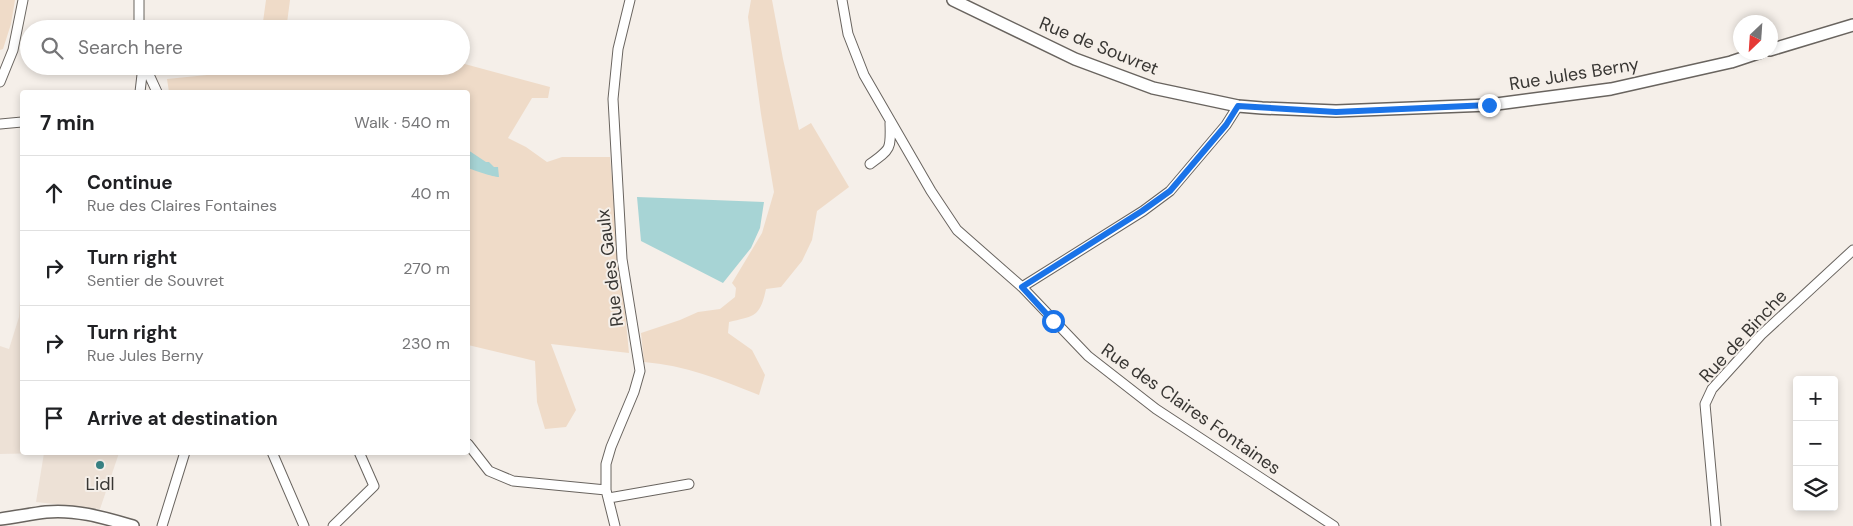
<!DOCTYPE html>
<meta charset="utf-8">
<style>
:root{--surface:#fff;--page:#f2f2f2;--text:#202124;--muted:#757577;--line:#e0e0e0}
body{margin:0;font-family:"DM Sans",sans-serif;background:var(--page);color:var(--text)}
.controls{position:absolute;right:15px;bottom:15px;display:grid;overflow:hidden;border-radius:5px;box-shadow:0 2px 8px #0003}
.controls button{width:45px;height:45px;display:grid;place-items:center;padding:0;border:0;border-bottom:1px solid var(--line);background:var(--surface);color:var(--text);font:25px sans-serif}
.compass{position:absolute;left:1733px;top:15px;width:45px;height:45px;border-radius:50%;background:var(--surface);box-shadow:0 2px 8px #0003;rotate:205deg}
.stop{position:absolute;width:15px;height:15px;margin:-11px;border:4px solid #1a73e8;border-radius:50%;background:#fff}
.stop.end{background:#1a73e8;border-color:#fff;box-shadow:0 1px 5px #0008}
.list{margin:0;padding:0;list-style:none}
h2{display:flex;justify-content:space-between;align-items:center;height:65px;margin:0;padding:0 20px;font-size:21px}
h2 small{font-size:16px;font-weight:400;color:var(--muted)}
.list li{display:grid;grid-template-columns:32px 1fr auto;gap:15px;align-items:center;box-sizing:border-box;height:75px;padding:0 20px;border-top:1px solid var(--line)}
.list b{display:block;font-size:19px;white-space:nowrap}
.list p{margin:0;font-size:16px;white-space:nowrap;color:var(--muted)}
.list em{font-size:16px;font-style:normal;color:var(--muted)}
.icon{flex:none;width:28px;height:28px;fill:none;stroke:currentColor;stroke-width:2;stroke-linecap:round;stroke-linejoin:round}
.map{position:relative;flex:none;width:1853px;height:526px;overflow:hidden}
.search{position:absolute;background:var(--surface);box-shadow:0 2px 8px #0003;left:20px;top:20px;width:450px;height:55px;display:flex;align-items:center;gap:12px;box-sizing:border-box;padding:0 18px;border-radius:28px;color:var(--muted);font-size:19px}
.panel{position:absolute;background:var(--surface);box-shadow:0 2px 8px #0003;left:20px;top:90px;width:450px;height:365px;border-radius:5px}
.map>svg:first-child{display:block}
</style>
<div class="map">
<svg width="1853" height="526" viewBox="0 0 1853 526">
<rect width="100%" height="100%" fill="#f5efe9"/>
<path fill="#ede1d6" d="M 21,284 L 22,452 L 119,453 L 100,509 L 36,502 L 44,453 L 0,454 L 0,346 L 9,349 L 19,317 Z"/>
<path fill="#efdbc8" d="M 0,0 L 15,0 L 11,24 L 3,49 L 0,50 Z
M 266,0 L 290,0 L 287,23 L 307,29 L 262,29 Z
M 751,0 L 772,0 L 783,59 L 799,130 L 811,123 L 849,187 L 817,211 L 812,240 L 802,261 L 781,287 L 766,289 C 760,317 755,316 729,322 L 728,333 L 752,350 L 765,375 L 759,395 C 722,380 684,365 644,362 L 641,333 L 680,320 L 698,312 L 720,309 L 735,297 L 736,288 L 732,283 L 762,233 L 774,192 L 761,114 L 748,17 Z
M 461,63 L 550,87 L 548,98 L 532,98 L 508,138 L 526,147 L 547,162 L 562,157 L 610,157 L 629,353 L 551,344 L 576,410 L 566,427 L 545,429 L 537,402 L 535,361 L 468,345 L 468,92 L 169,92 L 167,79 L 207,75 L 218,66 L 461,66 Z"/>
<path fill="#a7d4d5" d="M 468,150 L 486,162 L 489,162 L 494,167 L 498,167 L 499,177 C 493,177 473,170 468,168 Z
M 637,197 L 764,202 L 760,228 L 751,248 L 723,283 L 641,241 Z"/>
<g fill="none" stroke-linecap="round" stroke-linejoin="round">
<defs>
<path id="minor" d="M 842,0 L 848,34 L 864,75 L 931,191 L 957,230 L 1022,287 L 1088,356 L 1156,409 L 1334,526
M 139,29 L 139,0
M 145,66 L 157,92
M 0,82 L 13,50 L 23,0
M 140,92 L 143,66
M 0,124 L 22,122
M 870,164 C 891,149 891,149 890,123
M 1022,287 L 1143,211 L 1170,191 L 1226,125 L 1238,106
M 468,444 L 489,471 L 513,481 L 606,490
M 272,452 L 304,526
M 609,498 L 689,484
M 162,526 L 185,452
M 333,526 L 374,486 L 359,452
M 615,526 L 606,490 L 606,464 L 611,447 L 634,392 L 640,371 L 622,259 L 613,99 L 618,49 L 630,0
M 1716,526 L 1705,404 L 1712,389 L 1761,335 L 1853,250"/>
<path id="secondary" d="M 953,0 L 1075,59 L 1153,88 L 1238,106 L 1262,108 L 1336,111 L 1489,105 L 1611,89 L 1731,62 L 1761,52
M 1770,50 L 1853,25
M 0,519 C 15,517 31,514 46,512 C 76,509 105,518 133,526"/>
</defs>
<use href="#minor" stroke="#69645f" stroke-width="11"/>
<use href="#secondary" stroke="#69645f" stroke-width="14"/>
<use href="#minor" stroke="#fff" stroke-width="9"/>
<use href="#secondary" stroke="#fff" stroke-width="11"/>
</g>
<g fill="none" stroke-linecap="round" stroke-linejoin="round">
<path stroke="#1a73e8" stroke-width="6" d="M 1053,321 L 1022,287 L 1142,211 L 1170,191 L 1226,125 L 1238,106 L 1336,112 L 1489,105"/>
</g>
<circle fill="#388183" stroke="#f5efe9" stroke-width="2" cx="100" cy="465" r="5"/>
<g text-anchor="middle" dominant-baseline="central" stroke-width="4" stroke-linejoin="round" paint-order="stroke">
<g font-size="18" fill="#383633" stroke="#f5efe9">
<text transform="translate(1099 46) rotate(22)">Rue de Souvret</text>
<text transform="translate(1574 74) rotate(-9)">Rue Jules Berny</text>
<text transform="translate(610 268) rotate(-97)">Rue des Gaulx</text>
<text transform="translate(1743 336) rotate(-47)">Rue de Binche</text>
<text transform="translate(1191 409) rotate(35)">Rue des Claires Fontaines</text>
</g>
<g font-size="18" fill="#383633" stroke="#f5efe9">
<text x="100" y="484">Lidl</text>
</g>
</g>
</svg>
<div class="controls">
<button>+</button>
<button>−</button>
<button><svg class="icon" aria-label="layers" viewBox="0 0 24 24"><path d="M12 4l9 5-9 5-9-5zM3 14l9 5 9-5"/></svg></button>
</div>
<svg class="compass" viewBox="-18 -18 36 36"><path d="M0-13l5 13h-10z" fill="#e53935"/><path d="M0 13l5-13h-10z" fill="#757577"/></svg>
<div class="stop" style="left:1053px;top:321px"></div>
<div class="stop end" style="left:1489px;top:105px"></div>
<div class="search"><svg class="icon" aria-label="search" viewBox="0 0 24 24"><circle cx="10" cy="10" r="6"/><path d="M15 15l6 6"/></svg>Search here</div>
<section class="panel">
<h2>7 min<small>Walk · 540 m</small></h2>
<ul class="list">
<li><svg class="icon" aria-label="ahead" viewBox="0 0 24 24"><path d="M12 20V5M6 11l6-6 6 6"/></svg><div><b>Continue</b><p>Rue des Claires Fontaines</p></div><em>40 m</em></li>
<li><svg class="icon" aria-label="right" viewBox="0 0 24 24"><path d="M7 20v-9h11M14 6l5 5-5 5"/></svg><div><b>Turn right</b><p>Sentier de Souvret</p></div><em>270 m</em></li>
<li><svg class="icon" aria-label="right" viewBox="0 0 24 24"><path d="M7 20v-9h11M14 6l5 5-5 5"/></svg><div><b>Turn right</b><p>Rue Jules Berny</p></div><em>230 m</em></li>
<li><svg class="icon" aria-label="arrive" viewBox="0 0 24 24"><path d="M6 21V4h12l-3 4 3 4H6"/></svg><div><b>Arrive at destination</b></div></li>
</ul>
</section>
</div>
